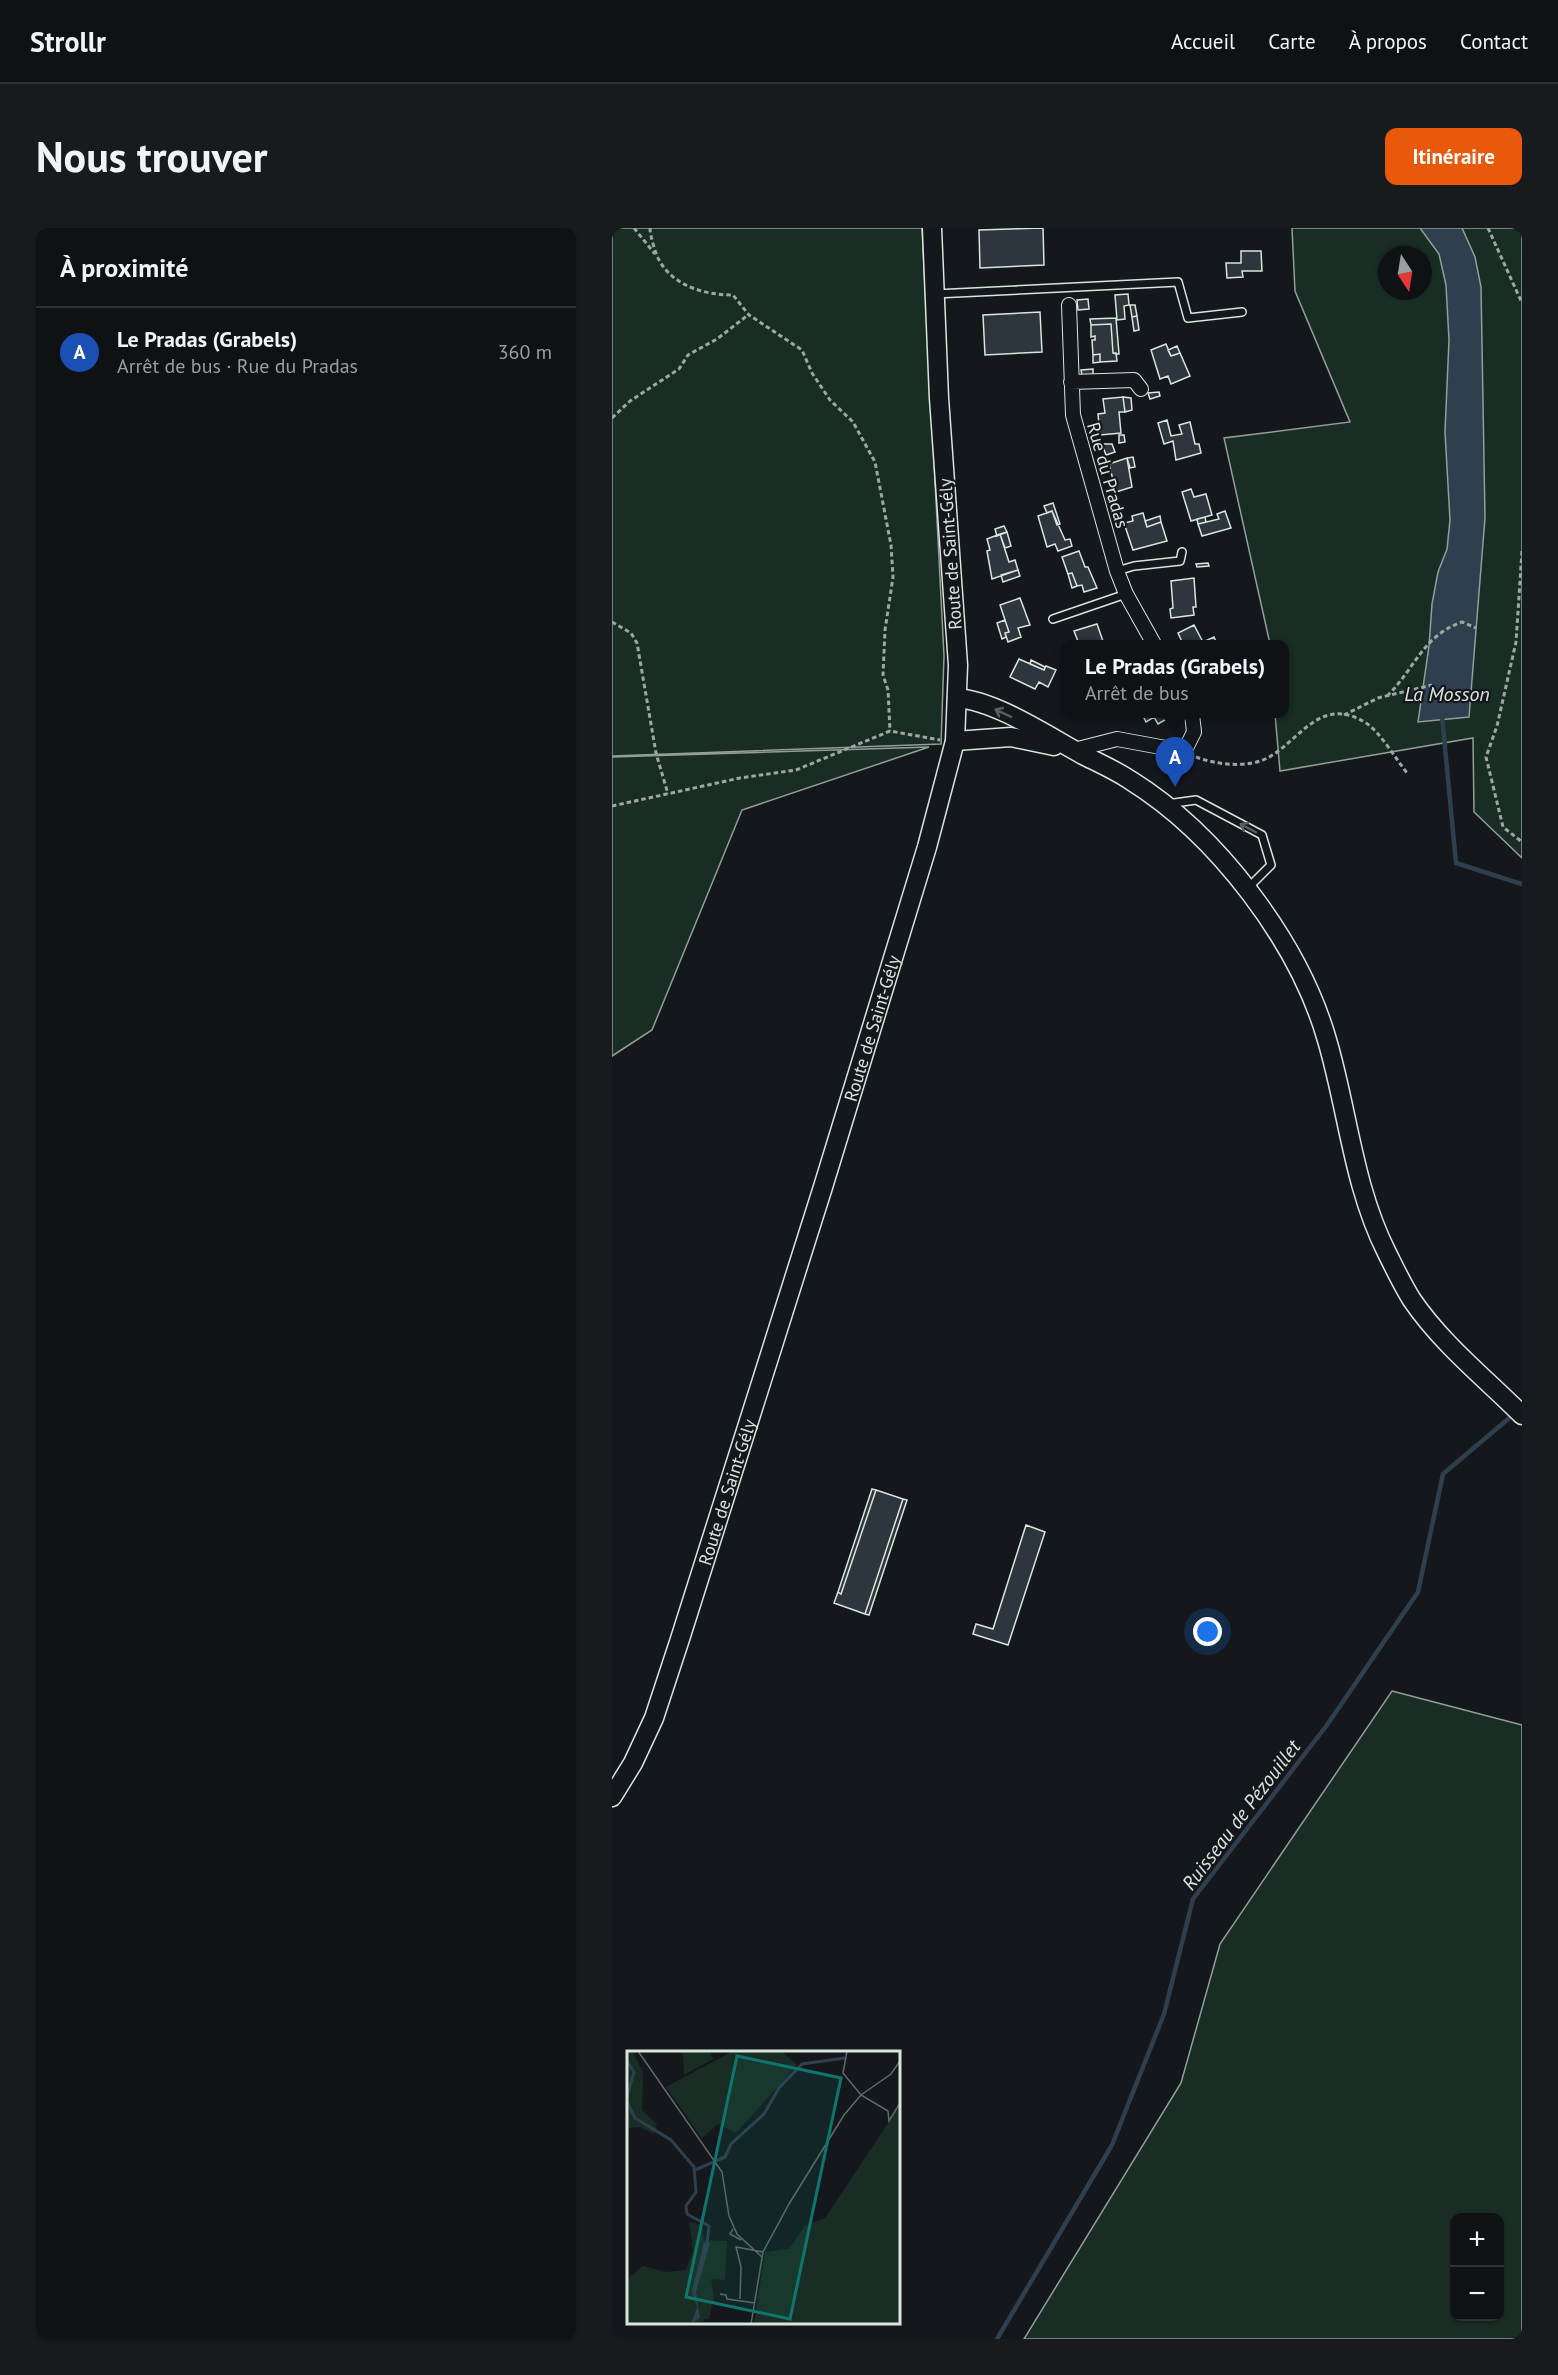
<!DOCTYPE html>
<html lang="fr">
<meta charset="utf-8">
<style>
:root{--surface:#0f1215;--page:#181b1e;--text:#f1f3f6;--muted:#9b9ea0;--line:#2f3234;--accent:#ea580c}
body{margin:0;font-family:"PT Sans",sans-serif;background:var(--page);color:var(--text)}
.controls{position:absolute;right:18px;bottom:18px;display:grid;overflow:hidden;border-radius:12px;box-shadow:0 2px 4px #0004}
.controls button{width:54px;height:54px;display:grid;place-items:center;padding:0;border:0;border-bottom:2px solid var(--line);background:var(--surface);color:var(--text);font:30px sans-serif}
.compass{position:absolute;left:766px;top:18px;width:54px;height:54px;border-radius:50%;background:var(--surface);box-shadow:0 2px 4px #0004;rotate:168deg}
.you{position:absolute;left:596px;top:1404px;width:21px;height:21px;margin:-15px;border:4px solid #fff;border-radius:50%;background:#1a73e8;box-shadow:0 0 0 9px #1a73e833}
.badge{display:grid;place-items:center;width:39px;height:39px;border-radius:50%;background:var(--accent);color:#fff;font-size:20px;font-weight:700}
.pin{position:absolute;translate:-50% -50px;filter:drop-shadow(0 2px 3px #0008)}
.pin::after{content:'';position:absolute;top:32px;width:21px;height:18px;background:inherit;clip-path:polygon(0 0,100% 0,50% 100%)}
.popup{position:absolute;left:449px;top:412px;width:228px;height:78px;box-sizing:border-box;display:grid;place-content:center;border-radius:12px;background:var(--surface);filter:drop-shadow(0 2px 4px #0005);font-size:20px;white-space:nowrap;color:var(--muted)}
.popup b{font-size:22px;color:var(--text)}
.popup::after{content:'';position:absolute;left:50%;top:100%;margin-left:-12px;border:12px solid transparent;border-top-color:var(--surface)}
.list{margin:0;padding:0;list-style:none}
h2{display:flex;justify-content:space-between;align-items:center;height:78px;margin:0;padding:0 24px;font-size:26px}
h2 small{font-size:20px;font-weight:400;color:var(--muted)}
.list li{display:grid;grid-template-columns:39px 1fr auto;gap:18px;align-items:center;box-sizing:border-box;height:90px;padding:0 24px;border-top:2px solid var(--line)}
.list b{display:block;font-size:22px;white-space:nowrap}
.list p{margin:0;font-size:20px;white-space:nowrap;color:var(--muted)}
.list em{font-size:20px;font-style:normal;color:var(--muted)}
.map{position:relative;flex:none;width:910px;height:2111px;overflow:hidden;border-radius:12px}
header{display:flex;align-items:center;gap:36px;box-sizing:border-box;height:84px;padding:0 30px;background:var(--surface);border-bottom:2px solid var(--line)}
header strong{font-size:28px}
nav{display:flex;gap:33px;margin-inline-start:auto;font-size:21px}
.intro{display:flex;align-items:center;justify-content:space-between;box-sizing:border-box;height:144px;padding:0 36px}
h1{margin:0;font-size:42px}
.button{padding:15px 27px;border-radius:12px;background:var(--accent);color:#fff;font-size:21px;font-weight:700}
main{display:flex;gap:36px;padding:0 36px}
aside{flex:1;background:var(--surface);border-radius:12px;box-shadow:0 2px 4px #0004}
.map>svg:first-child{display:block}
</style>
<header>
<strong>Strollr</strong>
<nav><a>Accueil</a><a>Carte</a><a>À propos</a><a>Contact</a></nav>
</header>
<div class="intro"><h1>Nous trouver</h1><a class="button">Itinéraire</a></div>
<main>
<aside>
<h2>À proximité<small></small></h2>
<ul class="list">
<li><span class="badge" style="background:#1a4fb4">A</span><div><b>Le Pradas (Grabels)</b><p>Arrêt de bus · Rue du Pradas</p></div><em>360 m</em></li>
</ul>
</aside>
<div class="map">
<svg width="910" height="2111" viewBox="0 0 910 2111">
<rect width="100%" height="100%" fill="#14181c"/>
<path fill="#1a2d24" stroke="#939e99" stroke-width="1.5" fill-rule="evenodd" d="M 0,0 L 310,0 L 332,428 L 329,516 L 0,528 Z
M 680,0 L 910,0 L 910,630 L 862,584 L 861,510 L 668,543 L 663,486 L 672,486 L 672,416 L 658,416 L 612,210 L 738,194 L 683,63 ZM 775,27 L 811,27 L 811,63 L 775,63 Z
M 317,519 L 130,582 L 40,802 L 0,828 L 0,529 Z
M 780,1463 L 910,1497 L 910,2111 L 412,2111 L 569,1855 L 608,1716 ZM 843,1990 L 888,1990 L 888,2088 L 843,2088 Z"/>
<path fill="#2f3f4d" stroke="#939e99" stroke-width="1.5" d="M 808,0 L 850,0 L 863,29 L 869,59 L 873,290 L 857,489 L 806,494 L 817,418 L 820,376 L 826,344 L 835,321 L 838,292 L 833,204 L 837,112 L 834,57 L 827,26 Z"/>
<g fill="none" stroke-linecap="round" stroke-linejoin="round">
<path stroke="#2f3f4d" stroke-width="4.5" d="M 830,488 L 844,635 L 910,656
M 385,2111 L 500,1917 L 552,1786 L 581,1671 L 715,1497 L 806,1364 L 831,1246 L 902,1186"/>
</g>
<path fill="#2c363c" stroke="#d8e6dc" stroke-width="1.5" d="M 431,0 L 432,37 L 368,40 L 367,2 Z
M 629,23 L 649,23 L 650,43 L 630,43 L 631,49 L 615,50 L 614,35 L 629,35 Z
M 516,66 L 517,77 L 512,78 L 513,91 L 505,92 L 503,67 Z
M 476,71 L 477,81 L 466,82 L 465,72 Z
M 518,77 L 523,77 L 525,88 L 520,89 Z
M 428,84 L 430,124 L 373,127 L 371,87 Z
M 525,88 L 527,102 L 522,103 L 520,89 Z
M 504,90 L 507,126 L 504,126 L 501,125 L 499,96 L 479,97 L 478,91 Z
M 499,96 L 501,125 L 504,125 L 505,133 L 488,134 L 488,126 L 481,127 L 480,112 L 483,112 L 483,108 L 479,109 L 479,97 Z
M 554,116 L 559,128 L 568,125 L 578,148 L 559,156 L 556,148 L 548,151 L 539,122 Z
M 565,118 L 568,125 L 559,128 L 556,122 Z
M 488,126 L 488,134 L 481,135 L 481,127 Z
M 481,141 L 481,148 L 470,147 L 469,142 Z
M 547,164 L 548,168 L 538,171 L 536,165 Z
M 511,169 L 519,170 L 520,182 L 513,184 Z
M 511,169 L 513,184 L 507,184 L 509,205 L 488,207 L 486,186 L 493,185 L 491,171 Z
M 555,192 L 559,208 L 570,206 L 567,197 L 578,194 L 583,216 L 587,216 L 589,225 L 564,232 L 561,213 L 552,216 L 546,195 Z
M 507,207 L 512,207 L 513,214 L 507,215 Z
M 490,216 L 500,216 L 503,224 L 494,227 Z
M 521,229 L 523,239 L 518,240 L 515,230 Z
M 515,230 L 520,259 L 504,264 L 497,236 Z
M 579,261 L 582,269 L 594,266 L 600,287 L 579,293 L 570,264 Z
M 441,275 L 448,296 L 445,297 L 440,283 L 435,285 L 432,278 Z
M 440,283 L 453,312 L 458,311 L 460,318 L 446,323 L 443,316 L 435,319 L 426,288 Z
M 613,283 L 619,300 L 590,308 L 586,296 L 607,291 L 605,286 Z
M 531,285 L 535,299 L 549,294 L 555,313 L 521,322 L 512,295 L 521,293 L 520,288 Z
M 548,288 L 549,294 L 535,299 L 533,293 Z
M 593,289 L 594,294 L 586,296 L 585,291 Z
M 392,298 L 395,304 L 385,308 L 383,301 Z
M 395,304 L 399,318 L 393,320 L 388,306 Z
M 388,306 L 397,334 L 403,332 L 406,342 L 380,351 L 375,323 L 378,322 L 375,311 Z
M 467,323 L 473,339 L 476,339 L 485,360 L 472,364 L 470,357 L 465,358 L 460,345 L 456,346 L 450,329 Z
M 596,335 L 597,338 L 585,339 L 584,336 Z
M 406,342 L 408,348 L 391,354 L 389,347 Z
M 460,345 L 465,358 L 460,360 L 456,346 Z
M 582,350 L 584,379 L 581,379 L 582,387 L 559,390 L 558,381 L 561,380 L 559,353 Z
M 408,370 L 418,397 L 406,400 L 409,409 L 396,414 L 393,405 L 397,404 L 388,377 Z
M 393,392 L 397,404 L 393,405 L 394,409 L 390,411 L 385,395 Z
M 485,396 L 492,416 L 467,416 L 462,403 Z
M 582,397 L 591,414 L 602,409 L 605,416 L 571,416 L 566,405 Z
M 407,431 L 432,442 L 434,438 L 444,442 L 436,459 L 427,454 L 423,461 L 398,449 Z
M 419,432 L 433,439 L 432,442 L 418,436 Z
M 530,486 L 556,486 L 558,489 L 546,496 L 542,489 L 534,494 Z
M 260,1261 L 264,1262 L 229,1366 L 226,1364 Z
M 264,1262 L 291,1271 L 253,1386 L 222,1375 L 226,1364 L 229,1366 Z
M 291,1271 L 295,1272 L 257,1387 L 253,1386 Z
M 414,1297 L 433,1304 L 396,1417 L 361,1406 L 364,1396 L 381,1401 Z"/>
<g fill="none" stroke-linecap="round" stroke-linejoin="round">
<defs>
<path id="service" d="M 323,66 L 566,54 L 576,90 L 630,84
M 505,343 L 522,338 L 568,333 L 570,324
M 441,391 L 514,366
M 555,576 L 584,572 L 650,607 L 659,637 L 636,660"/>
<path id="minor" d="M 457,77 L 461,187 L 505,343 L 514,366 L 542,416
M 459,154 L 522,152 L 529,161
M 462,522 L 505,511 L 565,522 L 575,518 L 582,504 L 580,486"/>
<g id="tertiary">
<path d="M 345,470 C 384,473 436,508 471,527 C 487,535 503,542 518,552 C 605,606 687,714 715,812 C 736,883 741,958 775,1025 C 783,1041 791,1058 800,1072 C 830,1116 873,1150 910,1187"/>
<path d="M 343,513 L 399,509 L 442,518"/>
<path id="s1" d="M 0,1569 L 21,1535 L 42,1490 L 68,1411 L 211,959 L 315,619 L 343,513 L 346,437 L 327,170 L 320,0"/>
</g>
</defs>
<use href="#service" stroke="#d8e6dc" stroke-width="10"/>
<use href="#minor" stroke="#d8e6dc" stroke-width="16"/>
<use href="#tertiary" stroke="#d8e6dc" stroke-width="21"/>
<path stroke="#9da8a2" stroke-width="3" stroke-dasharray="4.5 3" stroke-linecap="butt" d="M 22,0 L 43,26
M 38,0 C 38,6 40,12 42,19 C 51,54 87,67 121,67 L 137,87 L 190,122 L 200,145 L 218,172 L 241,194 L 263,234 L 279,317 L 281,349 L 273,402 L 271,447 L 276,462 L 278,503
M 876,0 L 910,75
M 0,190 L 18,173 L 67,141 L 76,127 L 105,111 L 136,87
M 910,323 L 904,414 L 885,498 L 874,529 L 891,599 L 910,614
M 0,394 L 19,405 L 25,415 L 44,525 L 56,566
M 775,468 C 803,441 810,408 850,394 L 864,400
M 732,487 L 766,470 L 820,457
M 584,529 C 605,537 638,541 659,528 C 689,510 710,467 754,495 C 768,504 784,531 795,545
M 0,578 L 128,550 L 184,542 L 278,503 L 328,512"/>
<use href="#service" stroke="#14181c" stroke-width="7"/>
<use href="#minor" stroke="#14181c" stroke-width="14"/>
<use href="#tertiary" stroke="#14181c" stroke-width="18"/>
</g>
<defs><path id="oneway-shaft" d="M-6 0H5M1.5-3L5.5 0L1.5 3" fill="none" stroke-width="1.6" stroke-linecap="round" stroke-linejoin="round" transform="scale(1.5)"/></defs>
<g stroke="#59605f">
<use href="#oneway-shaft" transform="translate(391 485) rotate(-155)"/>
<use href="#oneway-shaft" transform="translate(636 600) rotate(-152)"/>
</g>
<g text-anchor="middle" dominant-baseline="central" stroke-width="4.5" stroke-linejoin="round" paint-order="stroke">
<g font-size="18" fill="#d8e6dc" stroke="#14181c">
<text transform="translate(496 247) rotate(74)">Rue du Pradas</text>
<text transform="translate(338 326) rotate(-94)">Route de Saint-Gély</text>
<text stroke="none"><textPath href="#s1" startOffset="813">Route de Saint-Gély</textPath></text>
<text stroke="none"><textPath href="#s1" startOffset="327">Route de Saint-Gély</textPath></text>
</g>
<g font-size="20" font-style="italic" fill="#d8e6dc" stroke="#14181c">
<text x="835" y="466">La Mosson</text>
<text transform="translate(629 1587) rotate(-53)">Ruisseau de Pézouillet</text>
</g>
</g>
<g transform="translate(15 1823)">
<rect width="273" height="273" fill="#14181c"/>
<path d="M 0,0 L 5,0 L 16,21 L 15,59 L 30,73 L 27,83 L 13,76 L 2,77 L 0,93 ZM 56,0 L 83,0 L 86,8 L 57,24 ZM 106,0 L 154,0 L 170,14 L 109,82 L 91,73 L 75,87 L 39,36 ZM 273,54 L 273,273 L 127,273 L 138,201 L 162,198 L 178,175 L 198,167 ZM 62,171 L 75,174 L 77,189 L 100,190 L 98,229 L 84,228 L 87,244 L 82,268 L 77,268 L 76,273 L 0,273 L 0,228 L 16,215 L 39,221 L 59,219 L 66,199 Z" fill="#1a2d24"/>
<path d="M 77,191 L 83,192 L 69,241 L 73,267 L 64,273 L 70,256 L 65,240 Z" fill="#2f3f4d"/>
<path fill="none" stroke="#2f3f4d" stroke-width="3" d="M 0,11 L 7,21 L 0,46M 0,51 L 8,67 L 44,89 L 67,116 L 69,141 L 59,155 L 60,163 L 82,175 L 80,192M 68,119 L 98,106 L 104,93 L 137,63 L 152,37 L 175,13 L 218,7"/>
<path fill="none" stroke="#626a69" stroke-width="1.5" d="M 11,0 L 95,121 L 102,165 L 110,183 L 135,206M 220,0 L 216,22 L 234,44 L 261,60 L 262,70 L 273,52M 106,178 L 103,183 L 114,189M 93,243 L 99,244 L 100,248 L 128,252M 113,248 L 114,216 L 109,196 L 136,201M 124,273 L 136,201 L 162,153 L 217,64 L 234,44 L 264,23 L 273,10"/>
<path fill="#0f766e" fill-opacity="0.15" stroke="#0f766e" stroke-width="3" d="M 110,5 L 214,27 L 163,268 L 59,246 Z"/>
<rect width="273" height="273" fill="none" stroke="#d8e6dc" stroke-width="3"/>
</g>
</svg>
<div class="controls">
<button>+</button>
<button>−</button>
</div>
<svg class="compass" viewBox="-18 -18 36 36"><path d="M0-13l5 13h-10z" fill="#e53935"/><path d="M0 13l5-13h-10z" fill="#9b9ea0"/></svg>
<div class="you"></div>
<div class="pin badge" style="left:563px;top:559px;background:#1a4fb4">A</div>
<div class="popup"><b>Le Pradas (Grabels)</b>Arrêt de bus</div>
</div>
</main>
